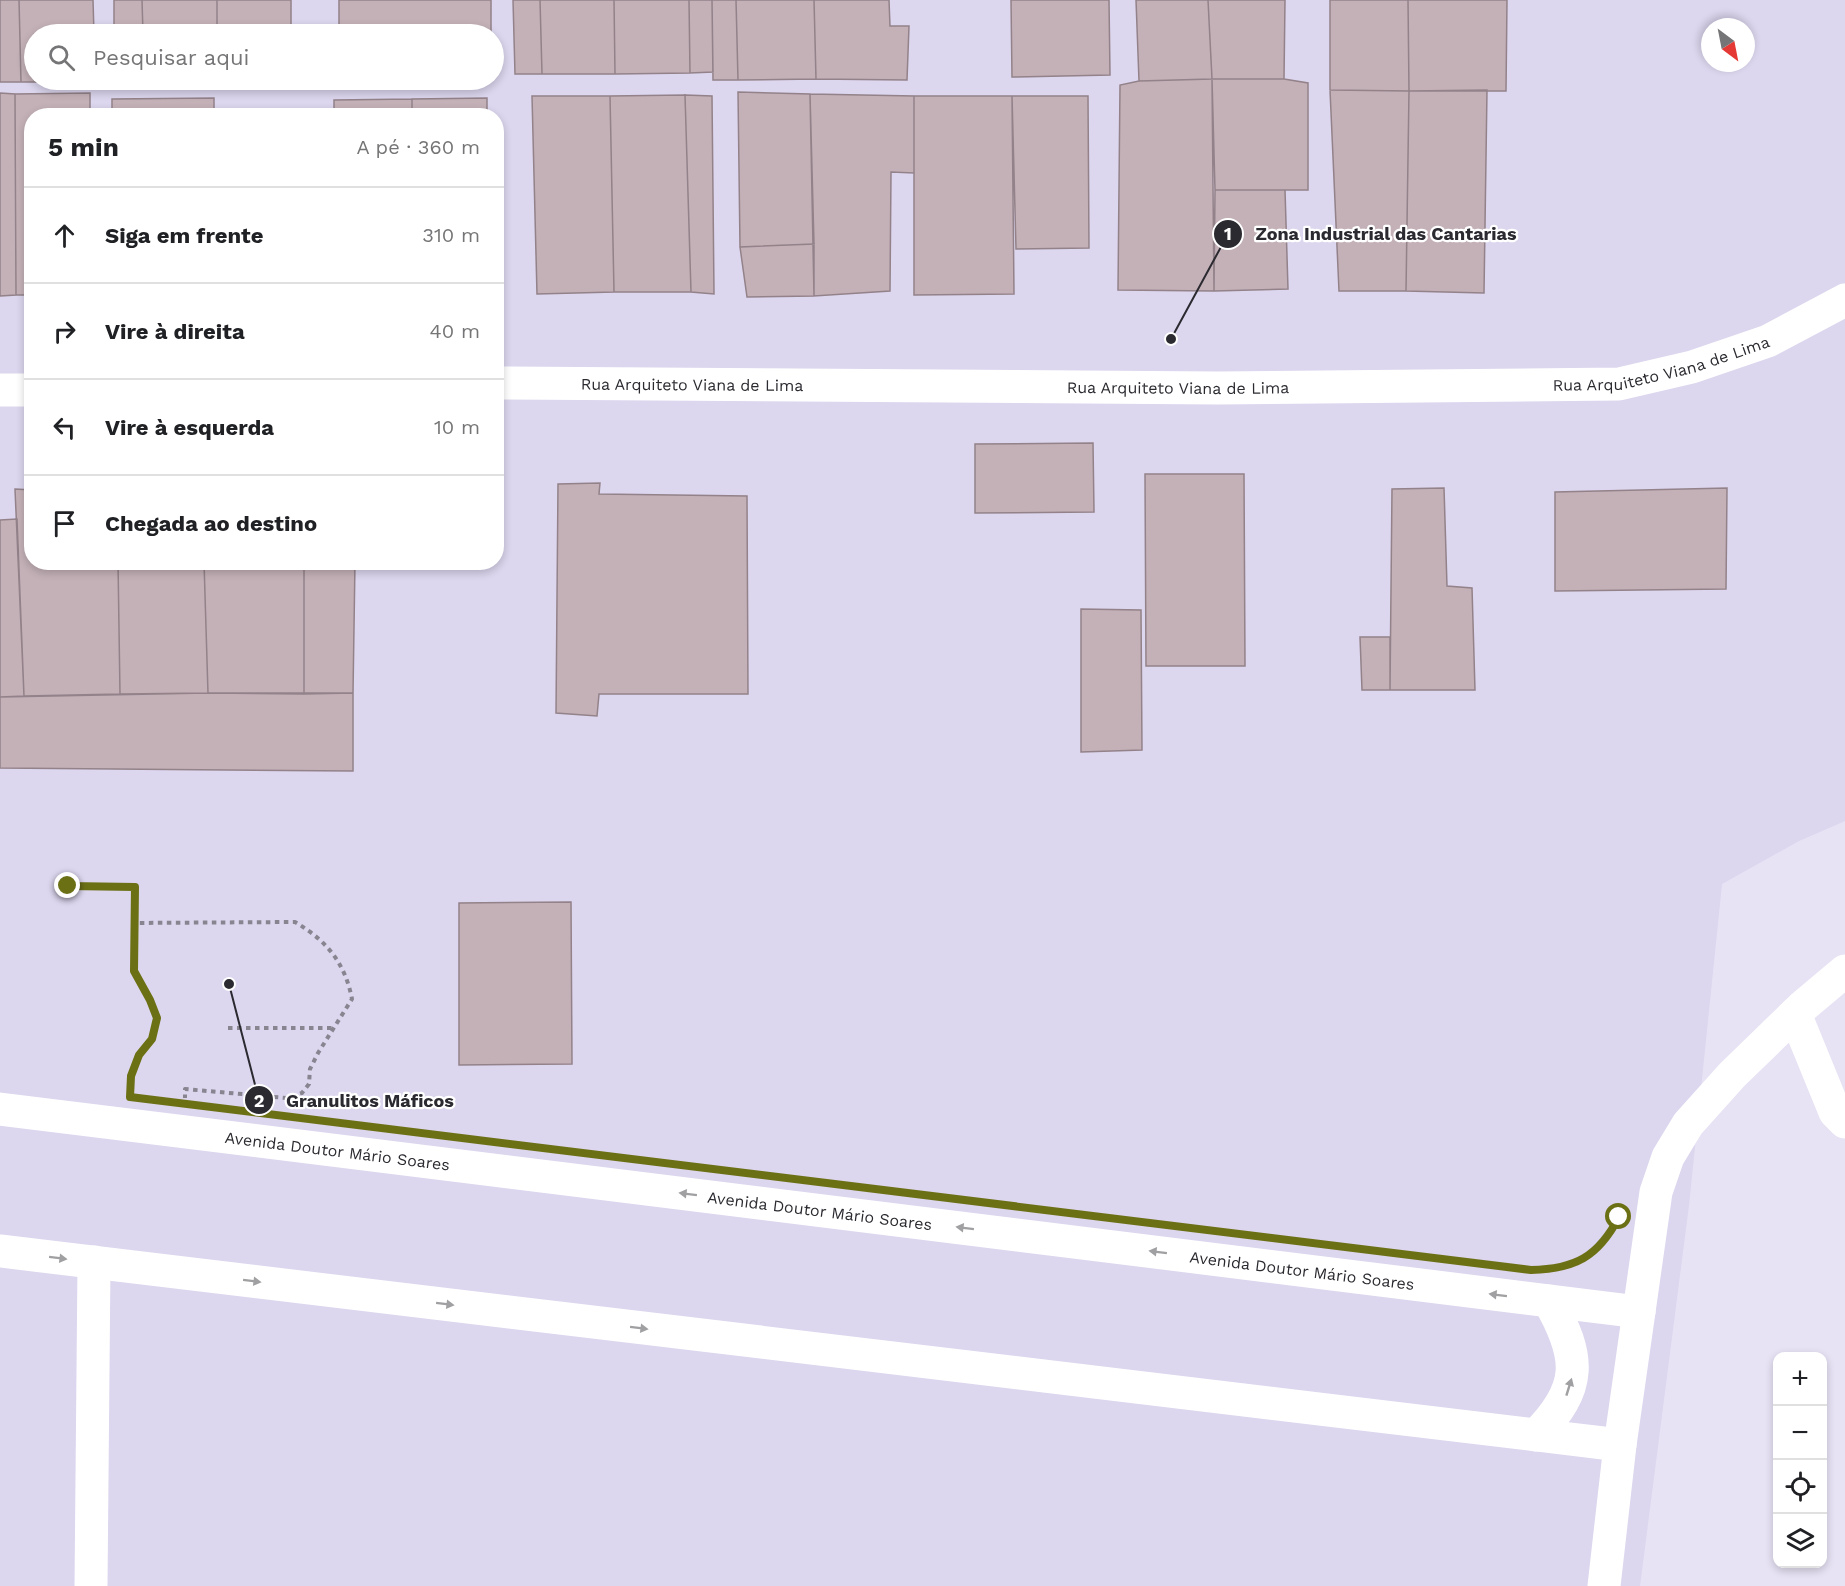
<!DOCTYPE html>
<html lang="pt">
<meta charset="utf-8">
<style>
:root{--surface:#fff;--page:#f2f2f2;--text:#202124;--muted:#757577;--line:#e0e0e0}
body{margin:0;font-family:"Work Sans",sans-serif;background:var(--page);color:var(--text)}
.controls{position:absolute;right:18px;bottom:18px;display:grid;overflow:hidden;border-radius:12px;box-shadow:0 3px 9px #0003}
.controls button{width:54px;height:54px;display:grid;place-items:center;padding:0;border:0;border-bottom:2px solid var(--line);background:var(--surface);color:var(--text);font:30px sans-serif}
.compass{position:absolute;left:1701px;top:18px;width:54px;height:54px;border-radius:50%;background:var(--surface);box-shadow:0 3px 9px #0003;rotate:148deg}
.stop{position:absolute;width:18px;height:18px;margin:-14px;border:4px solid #6c7015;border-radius:50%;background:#fff}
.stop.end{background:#6c7015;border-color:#fff;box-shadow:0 2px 6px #0008}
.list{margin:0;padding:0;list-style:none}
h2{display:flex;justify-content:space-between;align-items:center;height:78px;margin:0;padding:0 24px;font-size:26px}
h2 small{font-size:20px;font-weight:400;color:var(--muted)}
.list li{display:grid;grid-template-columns:39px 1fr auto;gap:18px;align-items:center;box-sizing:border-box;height:96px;padding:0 24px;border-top:2px solid var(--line)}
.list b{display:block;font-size:22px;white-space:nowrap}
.list em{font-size:20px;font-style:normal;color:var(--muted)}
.icon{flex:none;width:33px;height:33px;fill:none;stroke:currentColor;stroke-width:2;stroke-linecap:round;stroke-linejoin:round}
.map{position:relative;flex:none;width:1845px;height:1586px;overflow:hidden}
.search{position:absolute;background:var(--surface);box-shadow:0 3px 9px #0003;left:24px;top:24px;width:480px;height:66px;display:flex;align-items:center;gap:15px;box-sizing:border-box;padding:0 21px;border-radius:33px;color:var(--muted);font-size:22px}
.panel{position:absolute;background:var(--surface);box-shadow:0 3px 9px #0003;left:24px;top:108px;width:480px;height:462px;border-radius:24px}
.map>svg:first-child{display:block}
</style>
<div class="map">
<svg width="1845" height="1586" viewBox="0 0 1845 1586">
<rect width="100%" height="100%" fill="#e7e2f4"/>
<path fill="#dcd6ee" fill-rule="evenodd" d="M 0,0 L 1845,0 L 1845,821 L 1799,841 L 1722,884 L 1689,1205 L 1640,1586 L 0,1586 ZM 1710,27 L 1746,27 L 1746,63 L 1710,63 ZM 34,34 L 494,34 L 494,80 L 34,80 ZM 32,116 L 496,116 L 496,562 L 32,562 Z"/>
<path fill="#c4b1b8" stroke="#938289" stroke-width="1.5" d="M 0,0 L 19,0 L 21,82 L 0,82 Z
M 19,0 L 93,0 L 94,34 L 34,34 L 34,80 L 94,82 L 21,82 Z
M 114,0 L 142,0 L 143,34 L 114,34 Z
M 142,0 L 217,0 L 217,34 L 143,34 Z
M 217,0 L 291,0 L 291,34 L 217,34 Z
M 339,0 L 491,0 L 491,34 L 339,34 Z
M 513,0 L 540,0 L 542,74 L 515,74 Z
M 540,0 L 614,0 L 615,74 L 542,74 Z
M 614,0 L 689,0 L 690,73 L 615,74 Z
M 689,0 L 712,0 L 713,72 L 690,73 Z
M 712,0 L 736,0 L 738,80 L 713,80 Z
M 736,0 L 814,0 L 816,79 L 738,80 Z
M 814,0 L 889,0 L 890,26 L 909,26 L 907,80 L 816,79 Z
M 1011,0 L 1109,0 L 1110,75 L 1012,77 Z
M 1136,0 L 1208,0 L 1212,79 L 1139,81 Z
M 1208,0 L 1285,0 L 1284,79 L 1212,79 Z
M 1330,0 L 1408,0 L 1409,91 L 1330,90 Z
M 1408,0 L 1507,0 L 1506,91 L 1409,91 Z
M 1212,79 L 1214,291 L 1118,290 L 1120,85 L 1139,81 Z
M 1212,79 L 1284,79 L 1308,83 L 1308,190 L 1215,190 Z
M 114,80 L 144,80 L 144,86 L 114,84 Z
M 144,80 L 218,80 L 218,86 L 144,86 Z
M 218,80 L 292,80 L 292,86 L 218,86 Z
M 1330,90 L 1409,91 L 1406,291 L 1339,291 Z
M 1487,90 L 1484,293 L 1406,291 L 1409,91 Z
M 738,92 L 810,94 L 814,244 L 740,247 Z
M 0,93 L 15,94 L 16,295 L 0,296 Z
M 90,93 L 90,116 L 32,116 L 32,295 L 16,295 L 15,94 Z
M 810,94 L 914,96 L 914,173 L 891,172 L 890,291 L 814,296 Z
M 685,95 L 712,96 L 714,294 L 691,292 Z
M 685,95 L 691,292 L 614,292 L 610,96 Z
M 532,96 L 610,96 L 614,292 L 537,294 Z
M 914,96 L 1012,96 L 1014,294 L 914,295 Z
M 1012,96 L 1088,96 L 1089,248 L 1016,249 Z
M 214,98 L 214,116 L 112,116 L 112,99 Z
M 487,98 L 487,116 L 412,116 L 412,99 Z
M 412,99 L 412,116 L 334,116 L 334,100 Z
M 1215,190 L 1285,190 L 1288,289 L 1214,291 Z
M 814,244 L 814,296 L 747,297 L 740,247 Z
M 1093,443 L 1094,512 L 975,513 L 975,444 Z
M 1145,474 L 1244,474 L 1245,666 L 1146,666 Z
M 600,483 L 599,494 L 747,496 L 748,694 L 599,694 L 597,716 L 556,713 L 558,484 Z
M 1444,488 L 1447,586 L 1472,588 L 1475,690 L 1390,690 L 1392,489 Z
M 1727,488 L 1726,589 L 1555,591 L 1555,492 Z
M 15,489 L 32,490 L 32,562 L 118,562 L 120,694 L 24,696 Z
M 17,519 L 24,696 L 0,697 L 0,520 Z
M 118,562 L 204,562 L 208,693 L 120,694 Z
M 204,562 L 304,562 L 304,694 L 208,693 Z
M 304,562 L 355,562 L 353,693 L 304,694 Z
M 1081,609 L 1141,610 L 1142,750 L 1081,752 Z
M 1360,637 L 1390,637 L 1390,690 L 1362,690 Z
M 208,693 L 353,693 L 353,771 L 0,768 L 0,697 Z
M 571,902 L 572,1064 L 459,1065 L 459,903 Z"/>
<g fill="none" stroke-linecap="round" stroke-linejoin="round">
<path stroke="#888591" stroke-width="4" stroke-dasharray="4.5 4.5" stroke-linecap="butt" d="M 68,886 L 135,887 L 133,923
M 228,1028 L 332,1028
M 130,1093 L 131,1076 L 139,1055 L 152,1039 L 157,1018 L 150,1000 L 134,971 L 133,923 L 295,922 C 327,941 345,963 352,999 L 318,1053 L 310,1069 L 309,1084 L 302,1093 L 286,1098 L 185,1089 L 185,1098
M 1564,1267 C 1586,1262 1605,1243 1616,1223"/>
<g stroke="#fff" stroke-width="33">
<path id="s1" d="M 496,383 L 1218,388 L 1619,384 L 1692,367 L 1768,341 L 1845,300"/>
<path d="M 0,390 L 32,390"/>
<path d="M 1795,1014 L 1835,1112 L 1845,1122"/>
<path id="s2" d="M 0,1109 L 1639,1312"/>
<path d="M 0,1251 L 1620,1445"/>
<path d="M 1536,1435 C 1583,1388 1581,1357 1549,1301"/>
<path d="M 91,1586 L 94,1262"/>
<path d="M 1604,1586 L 1620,1445 L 1656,1192 L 1668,1157 L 1688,1124 L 1732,1075 L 1801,1008 L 1845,971"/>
</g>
</g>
<defs><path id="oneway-solid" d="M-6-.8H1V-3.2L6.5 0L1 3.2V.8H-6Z" transform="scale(1.5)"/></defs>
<g fill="#a09fa2">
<use href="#oneway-solid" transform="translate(688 1194) rotate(-173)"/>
<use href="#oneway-solid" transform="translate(965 1228) rotate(-173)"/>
<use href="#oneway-solid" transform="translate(1158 1252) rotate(-173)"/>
<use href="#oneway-solid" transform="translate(58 1258) rotate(7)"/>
<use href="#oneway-solid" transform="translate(252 1281) rotate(7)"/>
<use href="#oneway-solid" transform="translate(1498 1295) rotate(-173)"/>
<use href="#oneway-solid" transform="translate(445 1304) rotate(7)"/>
<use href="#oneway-solid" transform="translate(639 1328) rotate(7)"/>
<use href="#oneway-solid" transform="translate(1569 1387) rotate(-73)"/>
</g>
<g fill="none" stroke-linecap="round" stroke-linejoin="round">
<path stroke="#6c7015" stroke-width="8" d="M 68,886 L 135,887 L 134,971 L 150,1000 L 157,1018 L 152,1039 L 139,1055 L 131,1076 L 130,1097 L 1531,1270 C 1575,1269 1598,1257 1619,1217"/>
</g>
<g text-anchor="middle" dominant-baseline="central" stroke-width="4.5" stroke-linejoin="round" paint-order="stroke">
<g font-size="16" fill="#2b2a30" stroke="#fff">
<text stroke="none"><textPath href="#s1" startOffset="1168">Rua Arquiteto Viana de Lima</textPath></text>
<text stroke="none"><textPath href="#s1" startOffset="196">Rua Arquiteto Viana de Lima</textPath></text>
<text stroke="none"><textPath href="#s1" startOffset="682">Rua Arquiteto Viana de Lima</textPath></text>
<text stroke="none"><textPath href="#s2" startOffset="340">Avenida Doutor Mário Soares</textPath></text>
<text stroke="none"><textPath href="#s2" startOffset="826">Avenida Doutor Mário Soares</textPath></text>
<text stroke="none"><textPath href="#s2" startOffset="1312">Avenida Doutor Mário Soares</textPath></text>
</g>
</g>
<path fill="none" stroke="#2b2a30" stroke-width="2" d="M1171 339L1228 234M229 984L259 1100"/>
<g fill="#2b2a30" stroke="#fff" stroke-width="2">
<circle cx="1171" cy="339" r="6"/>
<circle cx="229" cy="984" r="6"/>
<circle cx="1228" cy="234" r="15"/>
<circle cx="259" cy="1100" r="15"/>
</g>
<g font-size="18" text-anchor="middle" font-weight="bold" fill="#fff">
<text x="1228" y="240">1</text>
<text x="259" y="1107">2</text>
</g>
<g font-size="18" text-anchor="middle" font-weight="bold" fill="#2b2a30" stroke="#fff" stroke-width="4.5" stroke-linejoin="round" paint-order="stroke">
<text x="1386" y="240">Zona Industrial das Cantarias</text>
<text x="370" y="1107">Granulitos Máficos</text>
</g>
</svg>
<div class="controls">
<button>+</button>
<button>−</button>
<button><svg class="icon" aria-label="locate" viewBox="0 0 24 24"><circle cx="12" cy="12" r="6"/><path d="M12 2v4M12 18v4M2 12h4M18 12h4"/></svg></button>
<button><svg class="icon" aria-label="layers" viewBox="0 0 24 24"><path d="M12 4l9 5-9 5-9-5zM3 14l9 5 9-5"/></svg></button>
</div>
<svg class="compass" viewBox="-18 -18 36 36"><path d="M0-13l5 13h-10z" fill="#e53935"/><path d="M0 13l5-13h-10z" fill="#757577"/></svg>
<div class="stop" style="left:1619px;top:1217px"></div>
<div class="stop end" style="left:68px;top:886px"></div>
<div class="search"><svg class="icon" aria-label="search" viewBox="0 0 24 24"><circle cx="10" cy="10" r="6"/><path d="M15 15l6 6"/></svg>Pesquisar aqui</div>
<section class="panel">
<h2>5 min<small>A pé · 360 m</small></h2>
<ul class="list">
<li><svg class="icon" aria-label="ahead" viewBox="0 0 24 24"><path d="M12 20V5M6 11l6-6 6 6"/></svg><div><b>Siga em frente</b></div><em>310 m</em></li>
<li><svg class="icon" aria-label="right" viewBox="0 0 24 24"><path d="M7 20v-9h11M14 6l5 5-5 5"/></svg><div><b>Vire à direita</b></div><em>40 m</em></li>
<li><svg class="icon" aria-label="left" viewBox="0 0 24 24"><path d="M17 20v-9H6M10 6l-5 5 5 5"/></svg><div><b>Vire à esquerda</b></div><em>10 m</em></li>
<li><svg class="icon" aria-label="arrive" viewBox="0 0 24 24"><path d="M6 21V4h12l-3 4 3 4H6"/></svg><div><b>Chegada ao destino</b></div></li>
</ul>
</section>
</div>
